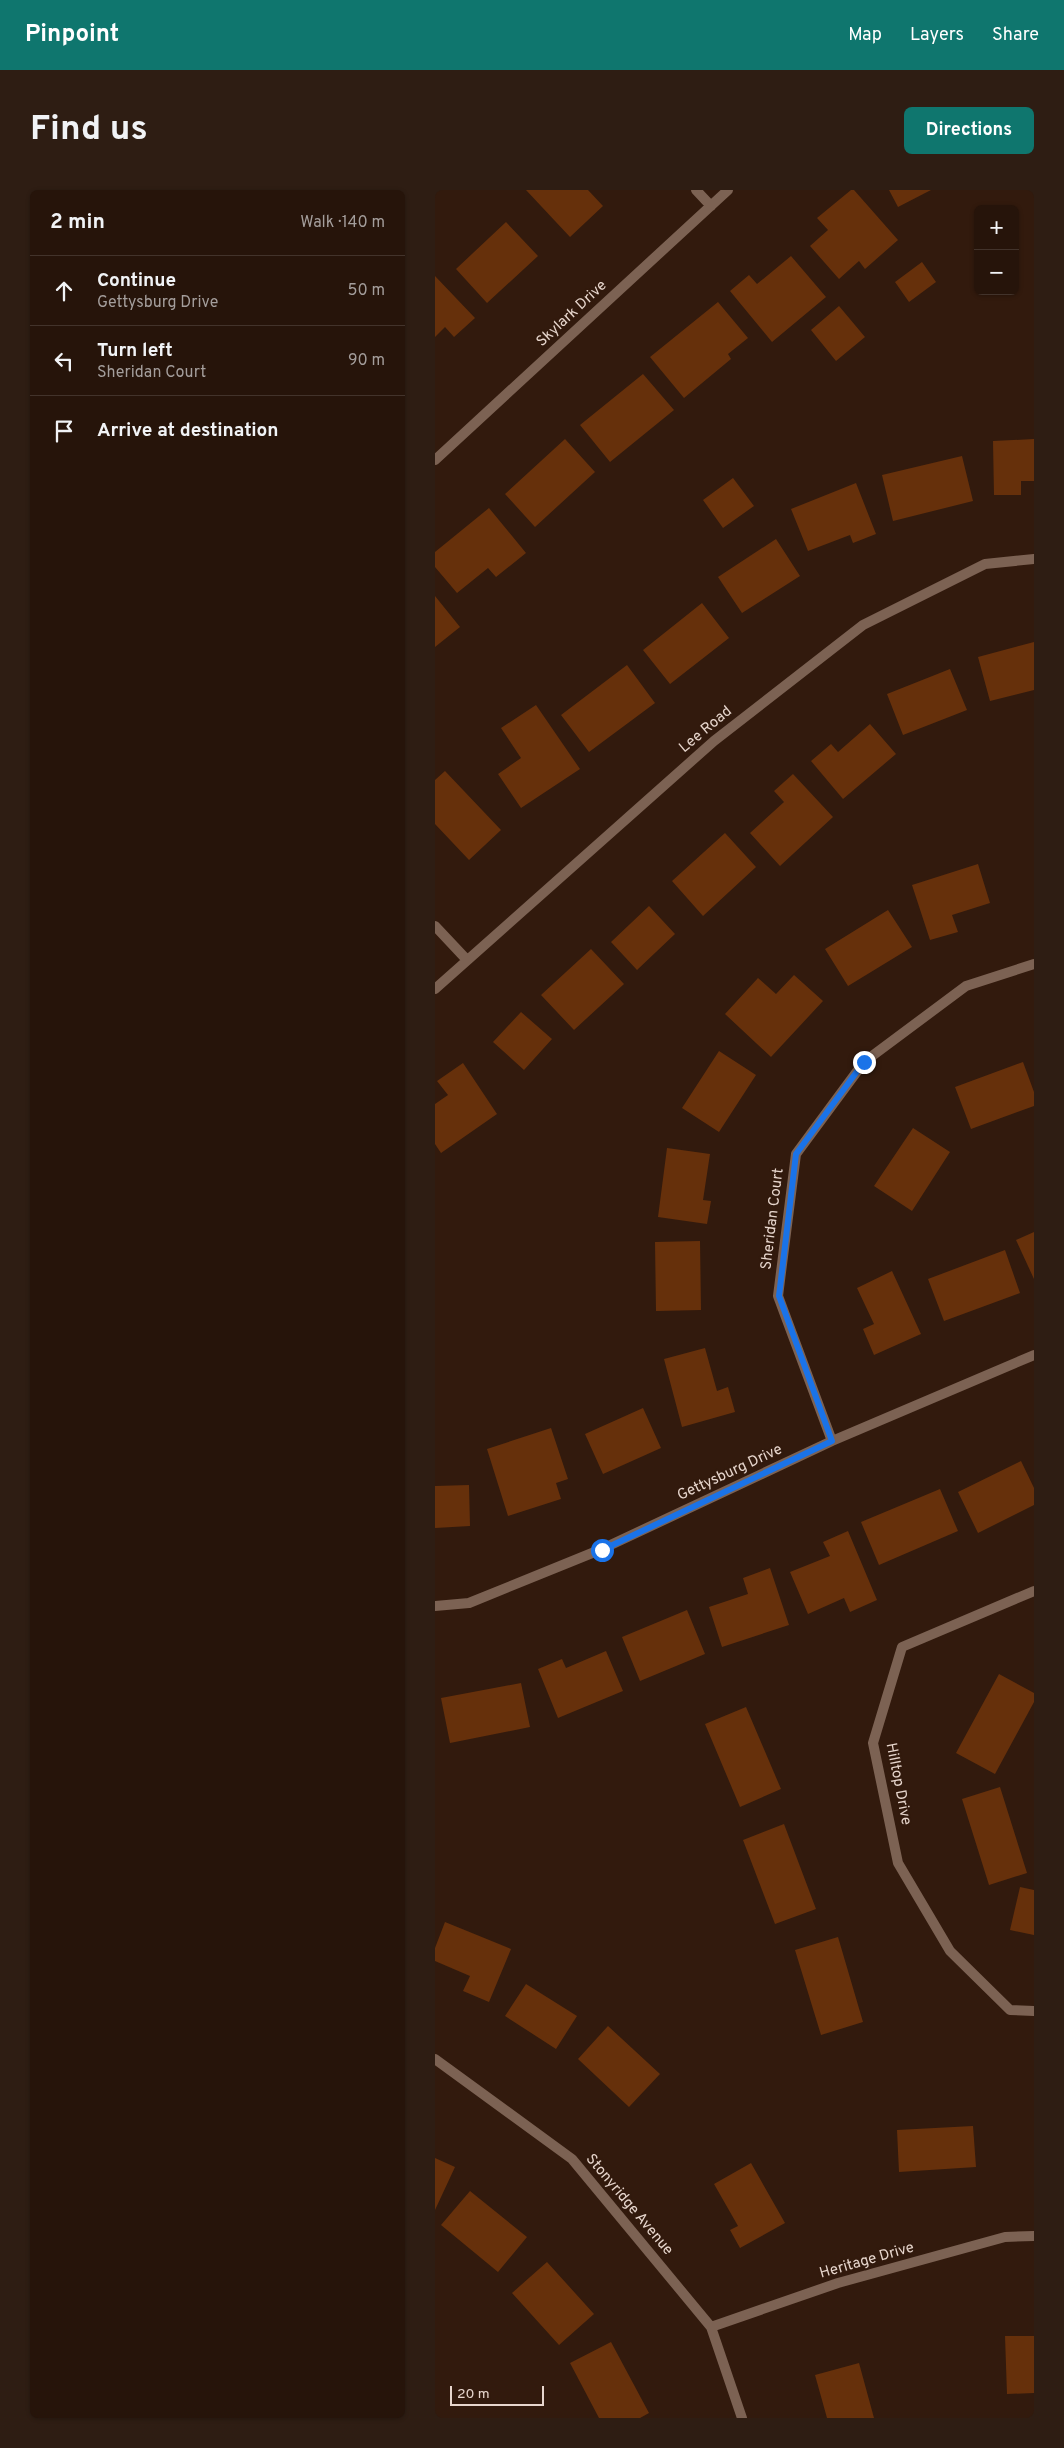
<!DOCTYPE html>
<meta charset="utf-8">
<style>
:root{--surface:#26140a;--page:#2e1d13;--text:#f1f3f6;--muted:#a49e9c;--line:#42332b;--accent:#0f766e}
body{margin:0;font-family:Overpass,sans-serif;background:var(--page);color:var(--text)}
.controls{position:absolute;right:15px;top:15px;display:grid;overflow:hidden;border-radius:8px;box-shadow:0 1px 4px #0004}
.controls button{width:45px;height:45px;display:grid;place-items:center;padding:0;border:0;border-bottom:1px solid var(--line);background:var(--surface);color:var(--text);font:25px sans-serif}
.scale{position:absolute;left:15px;bottom:12px;width:94px;box-sizing:border-box;padding-left:5px;border:2px solid #e7d6cd;border-top:0;font-size:14px;line-height:18px;white-space:nowrap;color:#e7d6cd;-webkit-text-stroke:4px #321a0d;paint-order:stroke}
.stop{position:absolute;width:15px;height:15px;margin:-11px;border:4px solid #1a73e8;border-radius:50%;background:#fff}
.stop.end{background:#1a73e8;border-color:#fff;box-shadow:0 1px 5px #0008}
.list{margin:0;padding:0;list-style:none}
h2{display:flex;justify-content:space-between;align-items:center;height:65px;margin:0;padding:0 20px;font-size:21px}
h2 small{font-size:16px;font-weight:400;color:var(--muted)}
.list li{display:grid;grid-template-columns:32px 1fr auto;gap:15px;align-items:center;box-sizing:border-box;height:70px;padding:0 20px;border-top:1px solid var(--line)}
.list b{display:block;font-size:19px;white-space:nowrap}
.list p{margin:0;font-size:16px;white-space:nowrap;color:var(--muted)}
.list em{font-size:16px;font-style:normal;color:var(--muted)}
.icon{flex:none;width:28px;height:28px;fill:none;stroke:currentColor;stroke-width:2;stroke-linecap:round;stroke-linejoin:round}
.map{position:relative;flex:none;width:599px;height:2228px;overflow:hidden;border-radius:8px}
header{display:flex;align-items:center;gap:30px;box-sizing:border-box;height:70px;padding:0 25px;background:var(--accent);color:#fff}
header strong{font-size:24px}
nav{display:flex;gap:28px;margin-inline-start:auto;font-size:18px}
.intro{display:flex;align-items:center;justify-content:space-between;box-sizing:border-box;height:120px;padding:0 30px}
h1{margin:0;font-size:35px}
.button{padding:12px 22px;border-radius:8px;background:var(--accent);color:#fff;font-size:18px;font-weight:700}
main{display:flex;gap:30px;padding:0 30px}
aside{flex:1;background:var(--surface);border-radius:8px;box-shadow:0 1px 4px #0004}
.map>svg:first-child{display:block}
</style>
<header>
<strong>Pinpoint</strong>
<nav><a>Map</a><a>Layers</a><a>Share</a></nav>
</header>
<div class="intro"><h1>Find us</h1><a class="button">Directions</a></div>
<main>
<aside>
<h2>2 min<small>Walk · 140 m</small></h2>
<ul class="list">
<li><svg class="icon" aria-label="ahead" viewBox="0 0 24 24"><path d="M12 20V5M6 11l6-6 6 6"/></svg><div><b>Continue</b><p>Gettysburg Drive</p></div><em>50 m</em></li>
<li><svg class="icon" aria-label="left" viewBox="0 0 24 24"><path d="M17 20v-9H6M10 6l-5 5 5 5"/></svg><div><b>Turn left</b><p>Sheridan Court</p></div><em>90 m</em></li>
<li><svg class="icon" aria-label="arrive" viewBox="0 0 24 24"><path d="M6 21V4h12l-3 4 3 4H6"/></svg><div><b>Arrive at destination</b></div></li>
</ul>
</aside>
<div class="map">
<svg width="599" height="2228" viewBox="0 0 599 2228">
<rect width="100%" height="100%" fill="#321a0d"/>
<path fill="#66300b" d="M 91,0 L 153,0 L 168,16 L 135,47 Z
M 416,0 L 419,0 L 463,50 L 430,79 L 424,71 L 404,89 L 375,56 L 393,40 L 382,28 Z
M 454,0 L 496,0 L 463,17 Z
M 71,32 L 103,66 L 52,113 L 21,79 Z
M 356,66 L 391,107 L 337,152 L 295,101 L 314,85 L 322,94 Z
M 487,72 L 501,92 L 474,112 L 460,92 Z
M 0,86 L 40,128 L 19,147 L 10,137 L 0,147 Z
M 283,112 L 313,148 L 293,164 L 296,169 L 249,208 L 215,167 Z
M 404,116 L 430,147 L 401,171 L 376,140 Z
M 208,184 L 239,220 L 175,272 L 145,235 Z
M 130,249 L 160,282 L 100,337 L 70,304 Z
M 599,249 L 599,291 L 586,291 L 586,305 L 559,305 L 558,251 Z
M 527,266 L 538,311 L 458,331 L 447,285 Z
M 298,288 L 319,316 L 288,338 L 268,310 Z
M 421,293 L 441,344 L 418,353 L 415,345 L 373,361 L 356,319 Z
M 54,318 L 91,363 L 61,387 L 53,378 L 22,403 L 0,377 L 0,362 Z
M 341,349 L 365,386 L 307,423 L 283,387 Z
M 0,406 L 25,437 L 0,457 Z
M 267,413 L 294,448 L 235,494 L 208,460 Z
M 599,452 L 599,500 L 555,511 L 543,467 Z
M 192,475 L 220,513 L 154,562 L 126,525 Z
M 515,479 L 532,520 L 468,545 L 452,504 Z
M 101,515 L 145,579 L 86,618 L 63,584 L 86,568 L 66,538 Z
M 435,534 L 461,564 L 408,609 L 376,571 L 396,554 L 403,562 Z
M 10,581 L 66,640 L 34,670 L 0,634 L 0,590 Z
M 358,584 L 398,627 L 345,676 L 315,643 L 349,612 L 339,601 Z
M 290,643 L 321,677 L 268,726 L 237,691 Z
M 543,674 L 555,713 L 517,725 L 523,742 L 495,750 L 477,695 Z
M 214,716 L 240,744 L 202,780 L 176,752 Z
M 453,720 L 477,757 L 413,796 L 390,759 Z
M 156,759 L 189,794 L 139,840 L 106,805 Z
M 359,785 L 388,811 L 336,867 L 290,824 L 323,788 L 341,804 Z
M 86,822 L 117,849 L 89,880 L 58,852 Z
M 284,861 L 321,885 L 284,942 L 247,918 Z
M 588,872 L 599,902 L 599,916 L 536,939 L 520,897 Z
M 28,873 L 62,924 L 6,963 L 0,954 L 0,914 L 13,905 L 2,891 Z
M 478,938 L 515,962 L 477,1021 L 439,996 Z
M 232,958 L 275,964 L 268,1010 L 276,1011 L 272,1034 L 223,1027 Z
M 599,1042 L 599,1089 L 581,1050 Z
M 265,1051 L 266,1120 L 221,1121 L 220,1052 Z
M 570,1060 L 585,1103 L 509,1131 L 493,1089 Z
M 457,1081 L 486,1144 L 439,1165 L 428,1139 L 439,1134 L 422,1098 Z
M 270,1158 L 282,1201 L 293,1197 L 300,1222 L 247,1237 L 229,1169 Z
M 208,1218 L 226,1258 L 168,1284 L 150,1244 Z
M 116,1238 L 133,1289 L 121,1293 L 126,1309 L 73,1326 L 52,1259 Z
M 586,1271 L 599,1298 L 599,1315 L 543,1343 L 523,1302 Z
M 34,1295 L 35,1336 L 0,1338 L 0,1296 Z
M 505,1299 L 523,1341 L 444,1375 L 426,1332 Z
M 413,1341 L 442,1410 L 415,1422 L 409,1408 L 373,1424 L 355,1382 L 395,1366 L 388,1352 Z
M 335,1378 L 354,1435 L 287,1457 L 274,1417 L 313,1404 L 308,1388 Z
M 252,1420 L 270,1464 L 205,1491 L 187,1447 Z
M 171,1461 L 188,1501 L 123,1528 L 103,1479 L 127,1469 L 131,1478 Z
M 564,1484 L 599,1503 L 599,1512 L 560,1584 L 521,1563 Z
M 86,1493 L 95,1537 L 15,1553 L 6,1508 Z
M 311,1517 L 346,1599 L 305,1617 L 270,1534 Z
M 565,1597 L 592,1683 L 554,1695 L 527,1609 Z
M 349,1634 L 381,1719 L 340,1734 L 308,1650 Z
M 585,1697 L 599,1700 L 599,1745 L 575,1740 Z
M 10,1732 L 76,1759 L 54,1812 L 28,1801 L 35,1786 L 0,1771 L 0,1758 Z
M 403,1747 L 428,1832 L 386,1845 L 360,1760 Z
M 91,1794 L 142,1826 L 121,1859 L 70,1826 Z
M 173,1836 L 225,1884 L 194,1917 L 143,1869 Z
M 538,1936 L 541,1977 L 464,1982 L 462,1940 Z
M 0,1968 L 20,1977 L 0,2020 Z
M 316,1973 L 350,2033 L 305,2058 L 295,2040 L 303,2036 L 279,1994 Z
M 35,2001 L 92,2047 L 63,2082 L 6,2035 Z
M 112,2072 L 159,2124 L 124,2155 L 77,2103 Z
M 570,2146 L 599,2146 L 599,2203 L 572,2204 Z
M 176,2152 L 214,2223 L 205,2228 L 164,2228 L 135,2173 Z
M 424,2173 L 439,2228 L 392,2228 L 380,2185 Z"/>
<g fill="none" stroke-linecap="round" stroke-linejoin="round">
<path stroke="#7c6253" stroke-width="10" d="M 261,0 L 276,16
M 0,270 L 293,0
M 0,736 L 32,770
M 0,799 L 279,551 L 428,435 L 550,374 L 599,369
M 397,1251 L 343,1106 L 361,964 L 429,872 L 531,796 L 599,774
M 599,1401 L 467,1457 L 438,1553 L 463,1673 L 515,1761 L 575,1820 L 599,1821
M 0,1416 L 34,1413 L 167,1359 L 397,1251 L 599,1165
M 0,1869 L 137,1969 L 276,2137 L 307,2228
M 276,2137 L 403,2093 L 570,2047 L 599,2046"/>
</g>
<g fill="none" stroke-linecap="round" stroke-linejoin="round">
<path stroke="#1a73e8" stroke-width="6" d="M 167,1360 L 397,1251 L 344,1106 L 361,964 L 429,872"/>
</g>
<g text-anchor="middle" dominant-baseline="central" stroke-width="4" stroke-linejoin="round" paint-order="stroke">
<g font-size="15" fill="#e7d6cd" stroke="#321a0d">
<text transform="translate(137 124) rotate(-43)">Skylark Drive</text>
<text transform="translate(271 540) rotate(-40)">Lee Road</text>
<text transform="translate(338 1029) rotate(-83)">Sheridan Court</text>
<text transform="translate(295 1283) rotate(-25)">Gettysburg Drive</text>
<text transform="translate(463 1594) rotate(79)">Hilltop Drive</text>
<text transform="translate(194 2015) rotate(50)">Stonyridge Avenue</text>
<text transform="translate(432 2071) rotate(-16)">Heritage Drive</text>
</g>
</g>
</svg>
<div class="controls">
<button>+</button>
<button>−</button>
</div>
<div class="scale">20 m</div>
<div class="stop" style="left:167px;top:1360px"></div>
<div class="stop end" style="left:429px;top:872px"></div>
</div>
</main>
